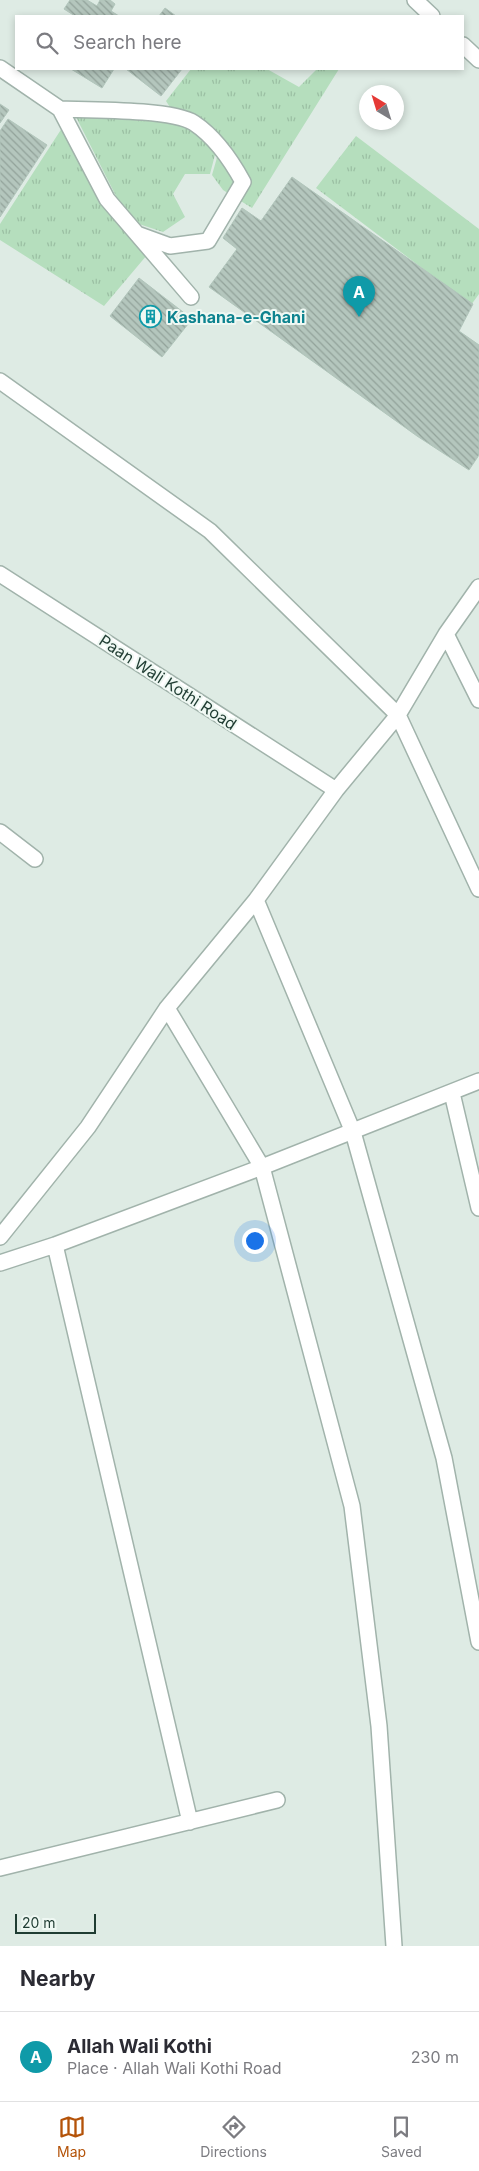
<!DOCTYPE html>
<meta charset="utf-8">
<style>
:root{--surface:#fff;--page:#f7f7f7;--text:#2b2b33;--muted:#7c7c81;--line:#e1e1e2;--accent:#b45309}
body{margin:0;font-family:Inter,sans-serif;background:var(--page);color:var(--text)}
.compass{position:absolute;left:359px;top:85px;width:45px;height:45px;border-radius:50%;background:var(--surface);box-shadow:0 2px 8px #0003;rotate:322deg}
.scale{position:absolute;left:15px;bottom:12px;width:81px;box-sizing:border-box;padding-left:5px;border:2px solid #1f3c32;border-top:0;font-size:14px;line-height:18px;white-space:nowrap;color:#1f3c32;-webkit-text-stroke:4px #eff8f3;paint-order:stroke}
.you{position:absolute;left:254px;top:1240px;width:18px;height:18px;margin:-12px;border:4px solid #fff;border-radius:50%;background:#1a73e8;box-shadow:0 0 0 8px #1a73e833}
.badge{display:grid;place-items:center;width:32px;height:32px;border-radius:50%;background:var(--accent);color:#fff;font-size:16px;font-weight:700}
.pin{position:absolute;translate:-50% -41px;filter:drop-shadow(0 1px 2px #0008)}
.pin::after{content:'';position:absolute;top:26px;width:18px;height:15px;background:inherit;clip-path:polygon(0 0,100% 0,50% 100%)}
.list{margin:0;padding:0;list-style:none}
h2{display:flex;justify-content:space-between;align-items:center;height:65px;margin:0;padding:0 20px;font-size:21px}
h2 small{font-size:16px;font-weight:400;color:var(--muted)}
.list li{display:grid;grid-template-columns:32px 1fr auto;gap:15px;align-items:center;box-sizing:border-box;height:90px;padding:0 20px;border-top:1px solid var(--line)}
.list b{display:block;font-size:19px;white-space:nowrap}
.list p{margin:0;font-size:16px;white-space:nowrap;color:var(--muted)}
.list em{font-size:16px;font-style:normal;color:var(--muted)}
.icon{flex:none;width:28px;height:28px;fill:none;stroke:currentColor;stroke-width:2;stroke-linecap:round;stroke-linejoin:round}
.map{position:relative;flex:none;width:479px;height:1946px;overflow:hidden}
.search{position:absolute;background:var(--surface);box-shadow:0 2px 8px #0003;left:15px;right:15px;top:15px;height:55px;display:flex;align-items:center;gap:12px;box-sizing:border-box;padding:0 18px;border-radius:0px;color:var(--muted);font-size:19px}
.sheet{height:155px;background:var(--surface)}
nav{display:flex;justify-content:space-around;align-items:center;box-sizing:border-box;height:70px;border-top:1px solid var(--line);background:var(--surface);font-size:14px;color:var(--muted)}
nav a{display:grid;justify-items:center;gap:2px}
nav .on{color:var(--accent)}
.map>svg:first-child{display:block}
</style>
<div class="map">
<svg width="479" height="1946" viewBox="0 0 479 1946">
<defs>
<pattern id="grass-tufts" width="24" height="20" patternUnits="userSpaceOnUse" patternTransform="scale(1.25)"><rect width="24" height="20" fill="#b5debd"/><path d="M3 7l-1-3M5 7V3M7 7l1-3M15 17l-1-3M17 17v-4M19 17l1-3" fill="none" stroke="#9bbfa3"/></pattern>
<pattern id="building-back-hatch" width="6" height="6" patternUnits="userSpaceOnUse" patternTransform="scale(1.25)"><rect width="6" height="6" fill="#b4c6bd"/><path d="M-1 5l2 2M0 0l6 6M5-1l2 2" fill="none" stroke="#92a29a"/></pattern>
</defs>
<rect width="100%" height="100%" fill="#deebe4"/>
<path fill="url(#grass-tufts)" d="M 191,69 L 267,69 L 299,87 L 317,69 L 339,69 L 252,208 L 223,190 L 212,175 L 218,154 L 173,112 L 166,101 Z
M 76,117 L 162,118 L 194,126 L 216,151 L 210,174 L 185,174 L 173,194 L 185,217 L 163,232 L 139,224 L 117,198 Z
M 62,128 L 147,255 L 104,306 L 0,240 L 0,224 Z
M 356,136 L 479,229 L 479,294 L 471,305 L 316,188 Z"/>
<path fill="url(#building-back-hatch)" stroke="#b1c5bb" d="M 70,0 L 87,0 L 97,6 L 100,0 L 110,0 L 115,4 L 111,11 L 119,16 L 75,16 L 64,9 Z
M 165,8 L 176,16 L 159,16 Z
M 71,69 L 114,69 L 102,88 Z
M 126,69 L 182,69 L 161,96 Z
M 0,104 L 9,110 L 0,123 Z
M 8,119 L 47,145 L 0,217 L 0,131 Z
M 292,177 L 473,304 L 459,331 L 479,345 L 479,455 L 469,470 L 417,436 L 209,287 L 237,249 L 223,238 L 242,208 L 261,221 Z
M 139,278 L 192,319 L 162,357 L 110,316 Z"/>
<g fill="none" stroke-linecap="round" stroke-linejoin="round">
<defs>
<path id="street" d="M 415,0 L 432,16
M 463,45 L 479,60
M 0,68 L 60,109 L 107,199 L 191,297
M 60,109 C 89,110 173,109 194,123 C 215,137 231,160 243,182 L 208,241 L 170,246 L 137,234
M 0,381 L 210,531 L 398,715 L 479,889
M 0,574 L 336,790
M 446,634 L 479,700
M 0,832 L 35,859
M 256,900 L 353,1132 L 444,1458 L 479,1642
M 167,1008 L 262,1167 L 352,1506 L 379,1726 L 394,1946
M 452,1093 L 479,1208
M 0,1237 L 88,1127 L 167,1008 L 256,900 L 336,790 L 398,715 L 446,634 L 479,587
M 55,1245 L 190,1822
M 0,1263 L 55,1245 L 262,1167 L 479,1081
M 0,1868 L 277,1800"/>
</defs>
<use href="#street" stroke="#a1b3ab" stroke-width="18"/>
<use href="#street" stroke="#fff" stroke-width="15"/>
</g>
<defs>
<symbol id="building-ring" viewBox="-11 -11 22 22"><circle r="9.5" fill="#eff8f3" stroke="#0f9aa8" stroke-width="1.5"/><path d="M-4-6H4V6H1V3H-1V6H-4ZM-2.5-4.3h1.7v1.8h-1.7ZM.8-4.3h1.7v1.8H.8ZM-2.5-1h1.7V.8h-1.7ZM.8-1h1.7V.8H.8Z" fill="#0f9aa8"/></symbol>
</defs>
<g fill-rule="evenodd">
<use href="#building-ring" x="138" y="304" width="25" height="25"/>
</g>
<g text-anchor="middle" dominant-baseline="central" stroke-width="4" stroke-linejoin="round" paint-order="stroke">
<g font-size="16" font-weight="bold" fill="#0d838f" stroke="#eff8f3" text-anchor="start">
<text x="167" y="317">Kashana-e-Ghani</text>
</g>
<g font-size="16" fill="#1f3c32" stroke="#eff8f3">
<text transform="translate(168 682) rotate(33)">Paan Wali Kothi Road</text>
</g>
</g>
</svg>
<svg class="compass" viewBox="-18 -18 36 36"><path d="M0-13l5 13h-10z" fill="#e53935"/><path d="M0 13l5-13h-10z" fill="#7c7c81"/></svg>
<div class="scale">20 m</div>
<div class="you"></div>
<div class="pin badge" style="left:359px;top:317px;background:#0f9aa8">A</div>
<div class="search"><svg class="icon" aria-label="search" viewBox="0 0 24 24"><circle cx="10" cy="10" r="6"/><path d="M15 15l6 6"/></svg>Search here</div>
</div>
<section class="sheet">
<h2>Nearby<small></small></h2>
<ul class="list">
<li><span class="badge" style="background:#0f9aa8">A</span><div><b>Allah Wali Kothi</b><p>Place · Allah Wali Kothi Road</p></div><em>230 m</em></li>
</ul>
</section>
<nav>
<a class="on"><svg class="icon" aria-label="map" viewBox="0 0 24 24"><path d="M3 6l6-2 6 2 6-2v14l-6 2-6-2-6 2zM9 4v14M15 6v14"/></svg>Map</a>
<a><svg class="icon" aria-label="directions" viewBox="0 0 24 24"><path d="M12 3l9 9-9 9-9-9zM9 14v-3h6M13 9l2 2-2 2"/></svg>Directions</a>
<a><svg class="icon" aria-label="saved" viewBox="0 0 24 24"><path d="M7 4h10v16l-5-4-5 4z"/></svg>Saved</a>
</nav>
